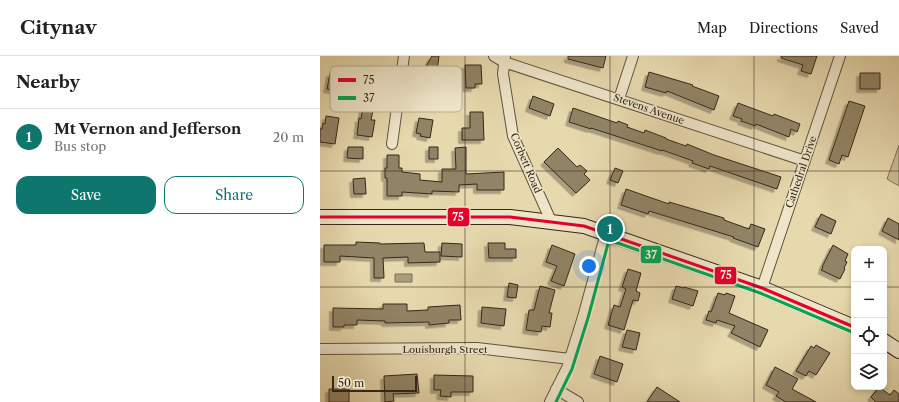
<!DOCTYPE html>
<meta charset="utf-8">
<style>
:root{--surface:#fff;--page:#f6f6f6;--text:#202124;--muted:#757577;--line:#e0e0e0;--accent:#0f766e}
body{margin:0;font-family:"Libre Caslon Text",serif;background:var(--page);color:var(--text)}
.controls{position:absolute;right:12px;bottom:12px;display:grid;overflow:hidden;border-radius:8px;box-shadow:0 2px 6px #0003}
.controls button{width:36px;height:36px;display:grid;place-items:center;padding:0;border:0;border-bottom:1px solid var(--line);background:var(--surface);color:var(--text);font:20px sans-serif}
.scale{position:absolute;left:12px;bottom:10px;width:85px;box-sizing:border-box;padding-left:4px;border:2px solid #342819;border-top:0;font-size:11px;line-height:14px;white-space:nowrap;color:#342819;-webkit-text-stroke:3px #efe6ca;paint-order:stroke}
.you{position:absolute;left:269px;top:210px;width:14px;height:14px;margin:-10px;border:3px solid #fff;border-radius:50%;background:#1a73e8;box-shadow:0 0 0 6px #1a73e833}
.badge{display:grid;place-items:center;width:26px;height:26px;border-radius:50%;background:var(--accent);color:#fff;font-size:13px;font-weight:700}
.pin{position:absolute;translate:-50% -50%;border:2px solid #fff;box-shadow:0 1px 4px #0006}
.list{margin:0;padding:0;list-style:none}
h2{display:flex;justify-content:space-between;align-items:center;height:52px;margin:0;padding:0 16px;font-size:17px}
h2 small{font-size:13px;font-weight:400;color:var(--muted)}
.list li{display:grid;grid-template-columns:26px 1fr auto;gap:12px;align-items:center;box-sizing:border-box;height:56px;padding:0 16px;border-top:1px solid var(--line)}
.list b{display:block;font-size:15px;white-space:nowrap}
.list p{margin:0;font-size:13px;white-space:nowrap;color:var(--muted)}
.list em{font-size:13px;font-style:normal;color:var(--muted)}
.actions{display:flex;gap:8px;padding:12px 16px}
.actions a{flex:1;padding:9px 0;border:1px solid var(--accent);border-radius:12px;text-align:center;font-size:14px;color:var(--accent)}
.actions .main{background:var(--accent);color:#fff}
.icon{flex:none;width:22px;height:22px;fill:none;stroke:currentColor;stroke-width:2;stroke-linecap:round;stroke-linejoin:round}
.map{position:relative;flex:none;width:579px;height:346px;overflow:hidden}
header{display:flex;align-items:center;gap:24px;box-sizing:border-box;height:56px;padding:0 20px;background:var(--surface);border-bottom:1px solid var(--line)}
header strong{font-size:19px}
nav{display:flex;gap:22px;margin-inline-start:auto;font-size:14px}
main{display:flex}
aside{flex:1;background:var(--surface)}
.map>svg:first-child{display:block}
</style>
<header>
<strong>Citynav</strong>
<nav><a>Map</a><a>Directions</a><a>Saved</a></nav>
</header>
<main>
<aside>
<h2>Nearby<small></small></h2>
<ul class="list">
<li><span class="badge">1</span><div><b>Mt Vernon and Jefferson</b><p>Bus stop</p></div><em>20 m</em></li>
</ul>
<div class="actions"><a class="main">Save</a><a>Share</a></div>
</aside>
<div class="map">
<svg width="579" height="346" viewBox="0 0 579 346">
<defs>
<filter id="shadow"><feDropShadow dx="-3.5" dy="3.5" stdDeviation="0" flood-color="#0004"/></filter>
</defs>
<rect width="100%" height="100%" fill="#e7d9ae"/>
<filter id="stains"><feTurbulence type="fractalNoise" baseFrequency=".005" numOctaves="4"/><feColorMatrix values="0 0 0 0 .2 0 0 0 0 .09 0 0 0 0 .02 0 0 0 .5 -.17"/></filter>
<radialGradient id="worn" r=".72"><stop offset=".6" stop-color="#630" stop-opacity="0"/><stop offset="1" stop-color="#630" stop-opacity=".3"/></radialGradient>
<path fill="#c9bb95" stroke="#7e7257" d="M 579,89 L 579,130 L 567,123 Z"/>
<path fill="#aa9d7b" stroke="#7b6e54" d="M 75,218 L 92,218 L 92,226 L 75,226 Z"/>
<path fill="#918466" stroke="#342819" filter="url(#shadow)" d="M 112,0 L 119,0 L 113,46 L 100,45 L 103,16 Z
M 248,0 L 286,0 L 283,12 L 248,3 Z
M 461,0 L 497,0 L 491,18 L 481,15 L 483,9 L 461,2 Z
M 145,9 L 161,9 L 162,28 L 155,28 L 155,32 L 146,32 Z
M 329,16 L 373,29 L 372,30 L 399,40 L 394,54 L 347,35 L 346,37 L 325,31 Z
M 10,17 L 24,19 L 21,36 L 7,33 Z
M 46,17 L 60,20 L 51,64 L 55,64 L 52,81 L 37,79 L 39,62 L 41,63 L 45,39 L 41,38 Z
M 540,17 L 560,17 L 560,33 L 540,33 Z
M 213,40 L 234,48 L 230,60 L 209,52 Z
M 529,45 L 545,50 L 528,101 L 522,99 L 519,108 L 509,104 Z
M 418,47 L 453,60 L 454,58 L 480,68 L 477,76 L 471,73 L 469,81 L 436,68 L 435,70 L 421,65 L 422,63 L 413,60 Z
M 253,52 L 297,67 L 298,65 L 308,69 L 307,71 L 324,77 L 325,74 L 346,82 L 346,83 L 366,90 L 367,88 L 394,99 L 461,121 L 457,133 L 390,110 L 389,113 L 372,107 L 373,105 L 362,101 L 342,94 L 342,95 L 271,72 L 271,73 L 249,66 Z
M 150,56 L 163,56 L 164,84 L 142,84 L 142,72 L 150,72 Z
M 6,60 L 19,62 L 15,88 L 0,86 L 0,73 L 2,73 L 3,67 L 5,68 Z
M 99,62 L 113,64 L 110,82 L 100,80 L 101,78 L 96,77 Z
M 28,91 L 43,91 L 43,103 L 27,102 Z
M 109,91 L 118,91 L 118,103 L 109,103 Z
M 146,91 L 146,118 L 184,116 L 184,134 L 157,134 L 157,128 L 139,129 L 139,136 L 112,135 L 112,138 L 82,136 L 82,140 L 67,140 L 67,122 L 65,122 L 65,112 L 67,112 L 67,99 L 79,99 L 79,112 L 82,112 L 82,116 L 100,118 L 100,124 L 122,126 L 122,113 L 136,113 L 135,92 Z
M 238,92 L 257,111 L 260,109 L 267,115 L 264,118 L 270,124 L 256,137 L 224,106 Z
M 295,112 L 303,115 L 298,127 L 290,124 Z
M 45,122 L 46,138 L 34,138 L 33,123 Z
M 306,133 L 349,148 L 349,146 L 404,162 L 404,164 L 429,173 L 431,168 L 445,173 L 438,191 L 413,182 L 414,181 L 329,155 L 328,158 L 301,149 Z
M 501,158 L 516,165 L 511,178 L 495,171 Z
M 568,162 L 579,168 L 579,184 L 562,175 Z
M 36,186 L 60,187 L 60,188 L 104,187 L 105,196 L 120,196 L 120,206 L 88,207 L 88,201 L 63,202 L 64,222 L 54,222 L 54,202 L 20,200 L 20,206 L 4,206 L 4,189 L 36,189 Z
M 122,187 L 142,188 L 142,201 L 121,200 Z
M 168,187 L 185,187 L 185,193 L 196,193 L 196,202 L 169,202 Z
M 232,189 L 255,198 L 244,230 L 231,225 L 237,210 L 226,206 Z
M 513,189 L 528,198 L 525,205 L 527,206 L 524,212 L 525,213 L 520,223 L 501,214 L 503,212 L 502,211 Z
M 308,213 L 321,217 L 316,235 L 320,237 L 318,245 L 313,244 L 304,274 L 288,269 L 294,249 L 300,251 L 306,233 L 302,231 Z
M 189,227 L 198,229 L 196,242 L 187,241 Z
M 220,230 L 235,234 L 229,257 L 232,257 L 230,271 L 222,270 L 221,276 L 206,274 L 209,254 L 214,254 Z
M 356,230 L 364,232 L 364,231 L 378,235 L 373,250 L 352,243 Z
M 398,237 L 405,239 L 406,237 L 415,240 L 409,257 L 448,274 L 440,291 L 411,277 L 415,270 L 397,264 L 396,267 L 386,264 L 389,255 L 391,256 Z
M 63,248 L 87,248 L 87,255 L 108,254 L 108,251 L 140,249 L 141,264 L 129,264 L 129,267 L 109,269 L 109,266 L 65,267 L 65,265 L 37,264 L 37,269 L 24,269 L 24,271 L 13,271 L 13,252 L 63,253 Z
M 162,251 L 186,253 L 184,270 L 161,267 Z
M 307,274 L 320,277 L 316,294 L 302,291 Z
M 496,289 L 510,297 L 496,319 L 489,315 L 486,320 L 476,315 L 491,290 L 494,292 Z
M 280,300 L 303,308 L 297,326 L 274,318 Z
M 455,311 L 478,323 L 472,333 L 496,346 L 466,346 L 456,340 L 459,336 L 446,329 Z
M 97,318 L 99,337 L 73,338 L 74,345 L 65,346 L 64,320 Z
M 114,319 L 153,320 L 153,336 L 131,336 L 131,341 L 120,340 L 121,334 L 114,334 Z
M 337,331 L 360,346 L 327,346 Z
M 559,331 L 570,339 L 574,334 L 579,338 L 579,346 L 556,346 L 551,341 Z
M 9,333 L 29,333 L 29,346 L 9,346 Z"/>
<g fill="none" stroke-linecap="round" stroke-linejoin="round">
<defs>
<path id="street" d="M 174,0 L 184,6 L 485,105
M 185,0 L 183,18 L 193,80 L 231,165
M 299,43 L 313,0
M 72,88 L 84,0
M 442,232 L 520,0
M 0,293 L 157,292 L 250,303
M 236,333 L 258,346
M 230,346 L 247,312 L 263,261 L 286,177"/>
<path id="secondary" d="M 0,161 L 190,161 L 264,170 L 442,232 L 534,271
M 564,285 L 579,295"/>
</defs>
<use href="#street" stroke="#61543e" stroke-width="12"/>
<use href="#secondary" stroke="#342819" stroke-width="16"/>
<use href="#street" stroke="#efe6ca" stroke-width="10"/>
<use href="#secondary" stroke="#efe6ca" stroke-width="14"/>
<defs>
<path id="bus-1" d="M 0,161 L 190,161 L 264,170 L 442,232 L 534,271"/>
<path id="bus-2" d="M 236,346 L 252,313 L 268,262 L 289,184 L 440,237 L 532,276"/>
</defs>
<use href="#bus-1" stroke="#efe6ca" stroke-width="6"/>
<use href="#bus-2" stroke="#efe6ca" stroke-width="6"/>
<use href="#bus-1" stroke="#e4002b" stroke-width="3"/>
<use href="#bus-2" stroke="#00a651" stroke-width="3"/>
</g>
<path fill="none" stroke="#342819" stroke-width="1" stroke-opacity="0.55" d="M 145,0 L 145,346M 290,0 L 290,346M 434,0 L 434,346M 0,115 L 579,115M 0,231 L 534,231M 564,231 L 579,231"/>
<g text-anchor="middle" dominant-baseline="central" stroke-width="3" stroke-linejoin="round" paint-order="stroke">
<g font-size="10" fill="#342819" stroke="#efe6ca">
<text transform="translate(329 53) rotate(19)">Stevens Avenue</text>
<text transform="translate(206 107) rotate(67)">Corbett Road</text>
<text transform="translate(481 116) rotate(-71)">Cathedral Drive</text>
<text x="125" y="293">Louisburgh Street</text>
</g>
</g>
<rect x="10" y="10" width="132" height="46" rx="6" fill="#efe6ca" stroke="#b7ad95" stroke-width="1"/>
<rect x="18" y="22" width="18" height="4" fill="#e4002b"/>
<rect x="18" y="40" width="18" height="4" fill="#00a651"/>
<g font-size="11" fill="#342819">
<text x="43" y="28">75</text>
<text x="43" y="46">37</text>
</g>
<g stroke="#efe6ca" stroke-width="1.5">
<rect x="127" y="151" width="23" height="20" rx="4" fill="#e4002b"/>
<rect x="320" y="189" width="22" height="19" rx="4" fill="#00a651"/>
<rect x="394" y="210" width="23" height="19" rx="4" fill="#e4002b"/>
</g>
<g font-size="11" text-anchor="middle" font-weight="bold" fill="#fff">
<text x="138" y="165">75</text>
<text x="331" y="203">37</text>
<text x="406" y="223">75</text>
</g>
<rect width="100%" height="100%" filter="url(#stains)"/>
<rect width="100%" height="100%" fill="url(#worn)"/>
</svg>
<div class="controls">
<button>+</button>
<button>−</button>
<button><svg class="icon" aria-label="locate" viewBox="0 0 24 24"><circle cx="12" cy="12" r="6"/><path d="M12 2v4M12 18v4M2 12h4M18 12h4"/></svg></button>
<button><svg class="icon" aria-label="layers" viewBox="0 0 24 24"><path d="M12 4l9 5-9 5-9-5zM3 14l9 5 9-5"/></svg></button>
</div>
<div class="scale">50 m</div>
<div class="you"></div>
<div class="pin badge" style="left:290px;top:173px">1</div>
</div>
</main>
